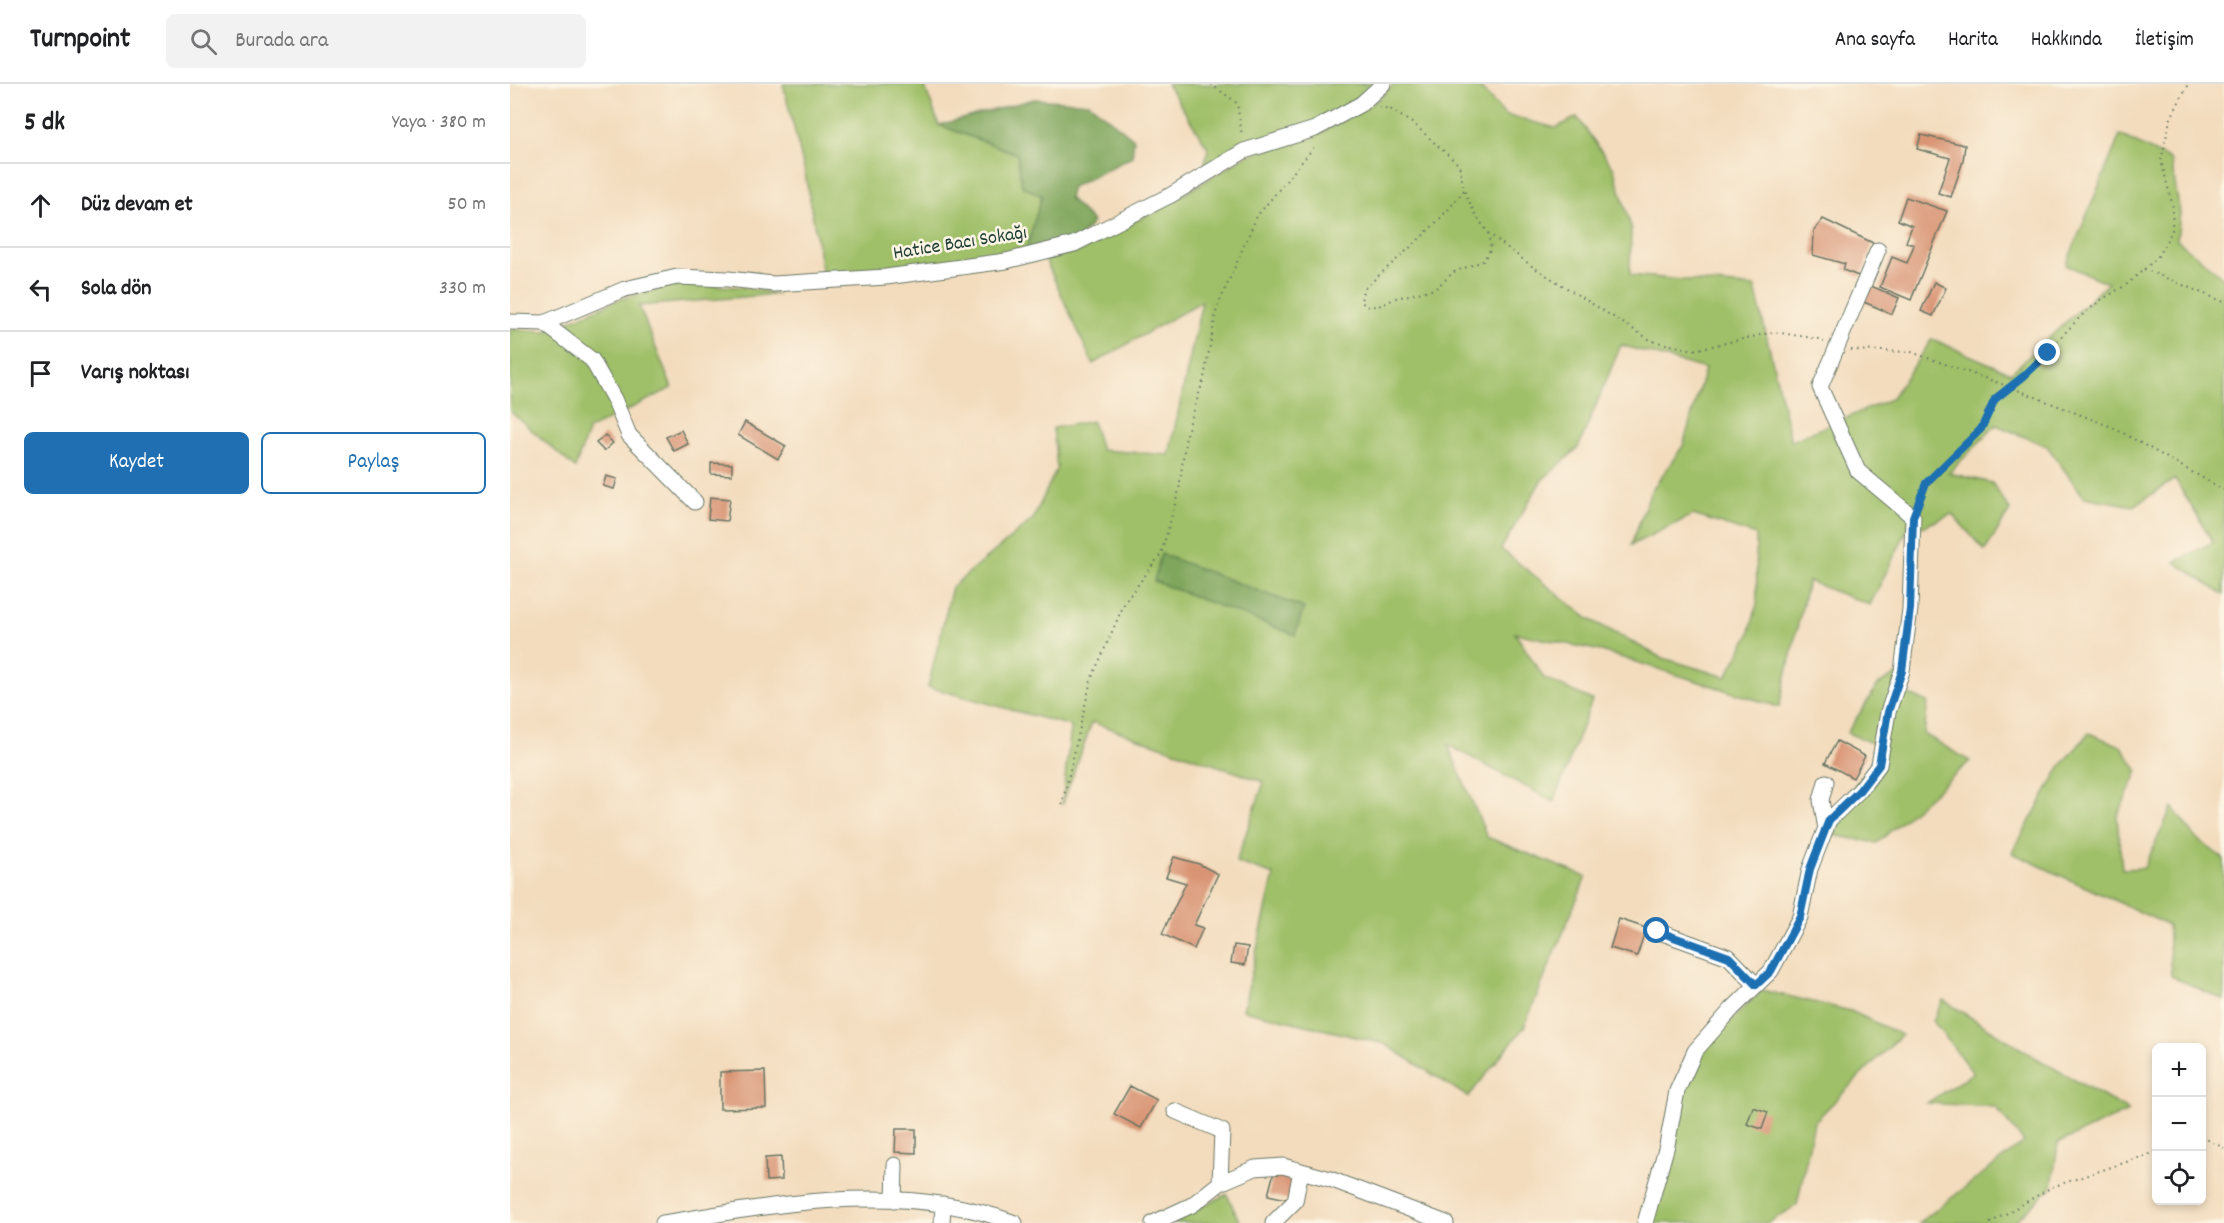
<!DOCTYPE html>
<html lang="tr">
<meta charset="utf-8">
<style>
:root{--surface:#fff;--page:#f2f2f2;--text:#202124;--muted:#757577;--line:#e0e0e0;--accent:#1f6fb2}
body{margin:0;font-family:Dekko,sans-serif;background:var(--page);color:var(--text)}
.controls{position:absolute;right:18px;bottom:18px;display:grid;overflow:hidden;border-radius:9px;box-shadow:0 3px 9px #0003}
.controls button{width:54px;height:54px;display:grid;place-items:center;padding:0;border:0;border-bottom:2px solid var(--line);background:var(--surface);color:var(--text);font:30px sans-serif}
.stop{position:absolute;width:18px;height:18px;margin:-14px;border:4px solid #1f6fb2;border-radius:50%;background:#fff}
.stop.end{background:#1f6fb2;border-color:#fff;box-shadow:0 2px 6px #0008}
.list{margin:0;padding:0;list-style:none}
h2{display:flex;justify-content:space-between;align-items:center;height:78px;margin:0;padding:0 24px;font-size:26px}
h2 small{font-size:20px;font-weight:400;color:var(--muted)}
.list li{display:grid;grid-template-columns:39px 1fr auto;gap:18px;align-items:center;box-sizing:border-box;height:84px;padding:0 24px;border-top:2px solid var(--line)}
.list b{display:block;font-size:22px;white-space:nowrap}
.list em{font-size:20px;font-style:normal;color:var(--muted)}
.actions{display:flex;gap:12px;padding:18px 24px}
.actions a{flex:1;padding:14px 0;border:2px solid var(--accent);border-radius:9px;text-align:center;font-size:21px;color:var(--accent)}
.actions .main{background:var(--accent);color:#fff}
.icon{flex:none;width:33px;height:33px;fill:none;stroke:currentColor;stroke-width:2;stroke-linecap:round;stroke-linejoin:round}
.map{position:relative;flex:none;width:1714px;height:1139px;overflow:hidden}
header{display:flex;align-items:center;gap:36px;box-sizing:border-box;height:84px;padding:0 30px;background:var(--surface);border-bottom:2px solid var(--line)}
header strong{font-size:28px}
nav{display:flex;gap:33px;margin-inline-start:auto;font-size:21px}
.search{width:420px;height:54px;background:var(--page);display:flex;align-items:center;gap:15px;box-sizing:border-box;padding:0 21px;border-radius:9px;color:var(--muted);font-size:22px}
main{display:flex}
aside{flex:1;background:var(--surface)}
.map>svg:first-child{display:block}
</style>
<header>
<strong>Turnpoint</strong>
<div class="search"><svg class="icon" aria-label="search" viewBox="0 0 24 24"><circle cx="10" cy="10" r="6"/><path d="M15 15l6 6"/></svg>Burada ara</div>
<nav><a>Ana sayfa</a><a>Harita</a><a>Hakkında</a><a>İletişim</a></nav>
</header>
<main>
<aside>
<h2>5 dk<small>Yaya · 380 m</small></h2>
<ul class="list">
<li><svg class="icon" aria-label="ahead" viewBox="0 0 24 24"><path d="M12 20V5M6 11l6-6 6 6"/></svg><div><b>Düz devam et</b></div><em>50 m</em></li>
<li><svg class="icon" aria-label="left" viewBox="0 0 24 24"><path d="M17 20v-9H6M10 6l-5 5 5 5"/></svg><div><b>Sola dön</b></div><em>330 m</em></li>
<li><svg class="icon" aria-label="arrive" viewBox="0 0 24 24"><path d="M6 21V4h12l-3 4 3 4H6"/></svg><div><b>Varış noktası</b></div></li>
</ul>
<div class="actions"><a class="main">Kaydet</a><a>Paylaş</a></div>
</aside>
<div class="map">
<svg width="1714" height="1139" viewBox="0 0 1714 1139">
<rect width="100%" height="100%" fill="#fcf5e5"/>
<filter id="ink" filterUnits="userSpaceOnUse"><feTurbulence type="fractalNoise" baseFrequency=".0167" numOctaves="2"/><feDisplacementMap in="SourceGraphic" scale="12" xChannelSelector="R" yChannelSelector="G"/><feConvolveMatrix kernelMatrix="1 2 1 2 8 2 1 2 1" color-interpolation-filters="sRGB"/></filter>
<filter id="wash" filterUnits="userSpaceOnUse"><feTurbulence type="fractalNoise" baseFrequency=".008" numOctaves="4" result="noise"/><feDisplacementMap in="SourceGraphic" scale="24" xChannelSelector="R" yChannelSelector="G"/><feGaussianBlur stdDeviation="1.35" result="paint"/><feColorMatrix in="noise" values="0 0 0 0 0 0 0 0 0 0 0 0 0 0 0 0 0 1.4 0 .05"/><feComposite in="paint" operator="in"/></filter>
<g filter="url(#wash)">
<rect width="100%" height="100%" fill="#f3dcbd"/>
<path fill="#9fbf67" stroke="#5f7e4e" stroke-width="1.5" fill-rule="evenodd" d="M 273,0 L 414,0 L 429,41 L 507,69 L 512,102 L 532,112 L 516,166 C 450,182 381,187 313,191 L 295,89 Z
M 657,0 L 865,0 C 818,42 752,60 694,83 L 698,64 Z
M 884,0 L 967,0 L 995,31 L 1046,44 L 1067,33 L 1104,85 L 1121,143 L 1120,191 L 1245,203 L 1281,357 L 1381,315 L 1422,255 L 1501,289 L 1598,199 L 1556,181 L 1610,51 L 1661,76 L 1670,129 L 1667,156 L 1714,194 L 1714,511 L 1665,478 L 1703,458 L 1665,395 L 1624,422 L 1574,413 L 1537,362 L 1486,341 L 1439,389 L 1482,399 L 1500,426 L 1475,467 L 1442,430 L 1412,443 L 1403,434 L 1360,521 L 1298,497 L 1269,623 L 1091,567 L 1005,549 L 1034,594 L 1082,616 L 1044,718 L 938,661 L 977,753 L 1076,793 L 1014,943 L 958,1013 L 875,960 L 733,926 L 764,791 L 726,778 L 754,698 L 582,638 L 552,721 L 561,642 L 418,603 L 442,503 L 523,435 L 547,384 L 543,344 L 582,337 L 591,366 L 659,371 L 692,217 L 583,280 L 535,175 L 571,167 L 668,114 L 736,72 L 804,53 L 868,16 ZM 1111,261 L 1195,285 L 1173,362 L 1141,407 L 1121,461 L 1183,431 L 1246,451 L 1247,520 L 1239,551 L 1216,593 L 1150,573 L 1079,535 L 991,465 L 1031,397 L 1068,364 Z
M 169,200 L 232,203 L 268,210 L 129,222 L 162,304 L 79,345 L 65,384 L 0,327 L 0,245 L 36,247 L 110,215 Z
M 1392,587 L 1391,608 L 1418,618 L 1414,650 L 1460,677 L 1367,759 L 1322,751 L 1318,730 L 1365,679 L 1367,661 L 1337,649 L 1368,601 Z
M 1579,649 L 1611,662 L 1628,687 L 1607,733 L 1612,785 L 1634,784 L 1662,723 L 1686,754 L 1714,775 L 1714,916 L 1661,892 L 1658,841 L 1502,769 L 1550,683 Z
M 1252,906 L 1341,927 L 1391,951 L 1304,1038 L 1287,1121 L 1258,1139 L 1138,1139 L 1171,1006 L 1188,969 Z
M 1433,916 L 1521,971 L 1619,1027 L 1548,1059 L 1542,1103 L 1503,1139 L 1409,1139 L 1514,1058 L 1485,1023 L 1417,1019 L 1463,989 L 1423,937 Z
M 717,1110 L 730,1139 L 661,1139 Z"/>
<path fill="#7fa65c" stroke="#4f7248" stroke-width="1.5" d="M 524,15 L 579,19 L 624,55 L 622,73 L 562,103 L 559,114 L 583,138 L 564,160 L 514,173 L 532,112 L 512,102 L 507,70 L 429,41 Z
M 651,470 L 794,524 L 785,551 L 644,497 Z"/>
<g id="blocks">
<path fill="#d89271" d="M 1411,51 L 1455,61 L 1453,77 L 1441,113 L 1428,109 L 1440,74 L 1407,65 Z
M 1396,113 L 1437,127 L 1401,216 L 1370,203 L 1382,173 L 1397,179 L 1404,161 L 1396,158 L 1402,142 L 1388,136 Z
M 1313,135 L 1363,159 L 1351,193 L 1333,186 L 1335,180 L 1303,171 L 1304,147 Z
M 1424,198 L 1436,204 L 1423,232 L 1411,227 Z
M 1361,202 L 1389,214 L 1382,230 L 1354,218 Z
M 235,338 L 276,362 L 268,375 L 228,351 Z
M 171,346 L 178,360 L 164,367 L 156,353 Z
M 95,351 L 103,359 L 94,367 L 86,359 Z
M 201,379 L 222,380 L 222,391 L 201,390 Z
M 96,392 L 107,395 L 104,405 L 93,402 Z
M 200,413 L 220,415 L 217,437 L 198,435 Z
M 1327,657 L 1355,672 L 1343,694 L 1315,679 Z
M 664,773 L 689,780 L 708,790 L 684,841 L 693,844 L 684,865 L 652,850 L 676,799 L 656,793 Z
M 1109,835 L 1136,844 L 1127,872 L 1100,864 Z
M 724,861 L 738,863 L 735,881 L 721,879 Z
M 255,987 L 256,1024 L 210,1025 L 210,988 Z
M 620,1002 L 647,1016 L 631,1044 L 604,1030 Z
M 1243,1023 L 1258,1028 L 1252,1045 L 1237,1040 Z
M 386,1045 L 406,1045 L 406,1069 L 385,1068 Z
M 271,1073 L 272,1096 L 256,1097 L 255,1074 Z
M 764,1088 L 786,1093 L 781,1116 L 758,1111 Z"/>
</g>
</g>
<g filter="url(#ink)">
<use href="#blocks" fill-opacity="0" stroke="#697564" stroke-width="1.5"/>
<g fill="none" stroke-linecap="round" stroke-linejoin="round">
<defs>
<path id="minor" d="M 0,238 L 34,239 L 115,205 L 167,193 L 218,195 L 264,200 L 376,193 L 496,177 L 564,160 L 661,111 L 734,67 L 805,45 L 851,20 L 873,0
M 34,239 L 82,276 L 104,315 L 119,351 L 185,418
M 1316,745 L 1311,716 L 1316,698
M 1147,847 L 1219,873 L 1246,901
M 665,1027 L 712,1047 L 710,1099
M 384,1116 L 385,1081
M 153,1139 C 269,1120 392,1096 505,1139
M 432,1139 L 433,1120
M 643,1139 L 682,1121 L 710,1099 L 745,1084 L 773,1082 L 820,1095 L 936,1139
M 763,1139 L 785,1117 L 791,1087
M 1135,1139 L 1157,1061 L 1167,1007 L 1185,967 L 1222,925 L 1261,887 L 1290,833 L 1300,785 L 1319,736 L 1349,707 L 1369,681 L 1378,628 L 1392,587 L 1400,525 L 1403,433 L 1348,387 L 1310,303 L 1368,166"/>
</defs>
<use href="#minor" stroke="#697564" stroke-width="17"/>
<path stroke="#697564" stroke-width="2" stroke-dasharray="1.5 4.5" stroke-linecap="butt" d="M 701,0 L 727,19 L 732,52
M 869,23 L 880,25 L 905,41 L 949,81 L 954,106 C 926,144 887,174 853,206 L 851,218 L 859,223 L 872,221 L 886,214 L 925,205 L 944,188 L 973,177 L 981,164 L 978,149 L 964,128 L 954,106
M 978,149 L 1023,183 L 1142,257 L 1184,266 L 1264,248 L 1309,255 L 1314,258
M 1634,185 L 1714,218
M 1341,266 L 1401,268 L 1500,303 L 1604,344 L 1714,406
M 1409,419 L 1417,399 L 1471,345 L 1485,315 L 1514,292 L 1571,232 L 1591,216 L 1616,201 L 1647,174 L 1662,147 L 1663,123 L 1651,77 L 1660,36 L 1678,0
M 552,721 L 581,596 L 615,518 L 651,470 L 669,406 L 676,351 L 694,294 L 707,224 L 747,132 L 805,62
M 1692,1053 L 1714,1064
M 1480,1139 L 1542,1103 L 1646,1068"/>
<use href="#minor" stroke="#fff" stroke-width="15"/>
</g>
</g>
<g fill="none" stroke-linecap="round" stroke-linejoin="round" filter="url(#ink)">
<path stroke="#1f6fb2" stroke-width="8" d="M 1147,847 L 1219,873 L 1246,901 L 1261,887 L 1290,833 L 1300,785 L 1319,736 L 1349,707 L 1369,681 L 1378,628 L 1392,587 L 1400,525 L 1403,433 L 1416,399 L 1471,345 L 1485,315 L 1514,292 L 1538,269"/>
</g>
<g text-anchor="middle" dominant-baseline="central" stroke-width="5" stroke-linejoin="round" paint-order="stroke">
<g font-size="20" fill="#1f3d34" stroke="#fcf5e5">
<text transform="translate(450 160) rotate(-9)">Hatice Bacı Sokağı</text>
</g>
</g>
</svg>
<div class="controls">
<button>+</button>
<button>−</button>
<button><svg class="icon" aria-label="locate" viewBox="0 0 24 24"><circle cx="12" cy="12" r="6"/><path d="M12 2v4M12 18v4M2 12h4M18 12h4"/></svg></button>
</div>
<div class="stop" style="left:1147px;top:847px"></div>
<div class="stop end" style="left:1538px;top:269px"></div>
</div>
</main>
